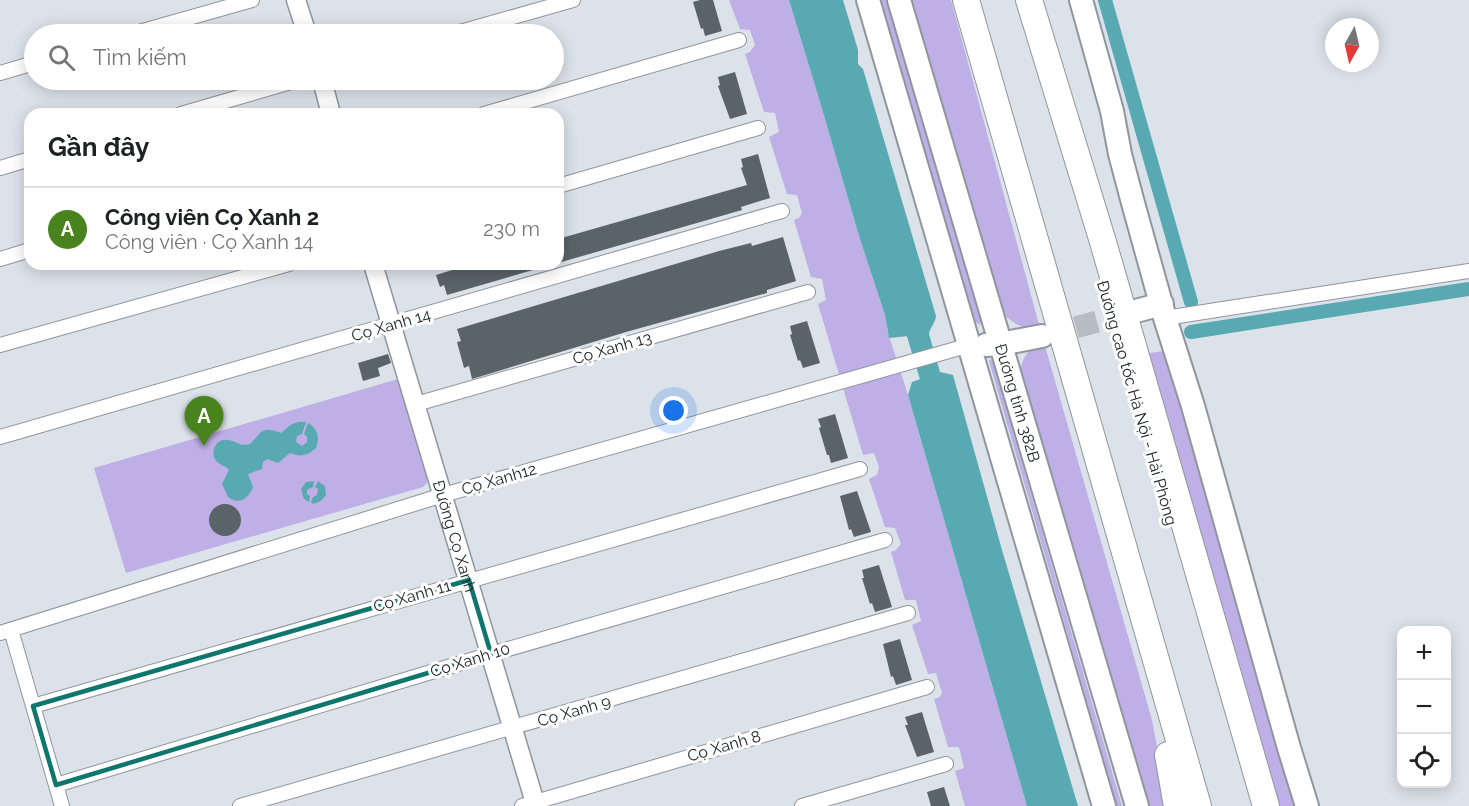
<!DOCTYPE html>
<html lang="vi">
<meta charset="utf-8">
<style>
:root{--surface:#fff;--page:#f2f2f2;--text:#202124;--muted:#757577;--line:#e0e0e0;--accent:#49831e}
body{margin:0;font-family:Raleway,sans-serif;background:var(--page);color:var(--text)}
.controls{position:absolute;right:18px;bottom:18px;display:grid;overflow:hidden;border-radius:12px;box-shadow:0 3px 15px #0003}
.controls button{width:54px;height:54px;display:grid;place-items:center;padding:0;border:0;border-bottom:2px solid var(--line);background:var(--surface);color:var(--text);font:30px sans-serif}
.compass{position:absolute;left:1325px;top:18px;width:54px;height:54px;border-radius:50%;background:var(--surface);box-shadow:0 3px 15px #0003;rotate:188deg}
.you{position:absolute;left:674px;top:411px;width:21px;height:21px;margin:-15px;border:4px solid #fff;border-radius:50%;background:#1a73e8;box-shadow:0 0 0 9px #1a73e833}
.badge{display:grid;place-items:center;width:39px;height:39px;border-radius:50%;background:var(--accent);color:#fff;font-size:20px;font-weight:700}
.pin{position:absolute;translate:-50% -50px;filter:drop-shadow(0 2px 3px #0008)}
.pin::after{content:'';position:absolute;top:32px;width:21px;height:18px;background:inherit;clip-path:polygon(0 0,100% 0,50% 100%)}
.list{margin:0;padding:0;list-style:none}
h2{display:flex;justify-content:space-between;align-items:center;height:78px;margin:0;padding:0 24px;font-size:26px}
h2 small{font-size:20px;font-weight:400;color:var(--muted)}
.list li{display:grid;grid-template-columns:39px 1fr auto;gap:18px;align-items:center;box-sizing:border-box;height:84px;padding:0 24px;border-top:2px solid var(--line)}
.list b{display:block;font-size:22px;white-space:nowrap}
.list p{margin:0;font-size:20px;white-space:nowrap;color:var(--muted)}
.list em{font-size:20px;font-style:normal;color:var(--muted)}
.icon{flex:none;width:33px;height:33px;fill:none;stroke:currentColor;stroke-width:2;stroke-linecap:round;stroke-linejoin:round}
.map{position:relative;flex:none;width:1469px;height:806px;overflow:hidden}
.search{position:absolute;background:var(--surface);box-shadow:0 3px 15px #0003;left:24px;top:24px;width:540px;height:66px;display:flex;align-items:center;gap:15px;box-sizing:border-box;padding:0 21px;border-radius:33px;color:var(--muted);font-size:22px}
.panel{position:absolute;background:var(--surface);box-shadow:0 3px 15px #0003;left:24px;top:108px;width:540px;height:162px;border-radius:18px}
.map>svg:first-child{display:block}
</style>
<div class="map">
<svg width="1469" height="806" viewBox="0 0 1469 806">
<rect width="100%" height="100%" fill="#dbe2e9"/>
<path fill="#beafe6" d="M 729,0 L 789,0 L 820,102 L 859,236 L 885,315 L 888,333 L 908,395 L 1027,806 L 965,806 L 955,771 L 964,768 L 959,747 L 948,747 L 934,699 L 940,697 L 942,693 L 936,673 L 928,674 L 912,625 L 921,621 L 916,600 L 905,600 L 891,552 L 896,550 L 901,544 L 895,528 L 885,527 L 869,479 L 877,475 L 879,467 L 874,453 L 863,455 L 818,304 L 826,300 L 822,279 L 811,277 L 794,220 L 799,218 L 802,213 L 797,195 L 787,194 L 769,137 L 779,132 L 775,113 L 764,112 L 745,54 L 750,52 L 755,45 L 750,30 L 740,29 Z
M 881,0 L 888,0 L 981,319 L 980,325 L 974,321 Z
M 911,0 L 951,0 L 1041,332 C 1023,329 1013,324 1000,311 Z
M 1043,339 L 1152,720 L 1168,806 L 1143,806 L 1020,376 C 1020,359 1029,348 1043,339 Z
M 1164,351 L 1300,806 L 1272,806 L 1142,354 Z
M 990,359 L 992,360 L 1122,806 L 1117,806 L 989,361 Z
M 398,379 L 427,477 L 427,483 L 423,487 L 126,573 L 94,468 Z"/>
<path fill="#58a9b2" d="M 789,0 L 843,0 L 858,50 L 858,64 L 863,69 L 936,316 C 935,324 930,327 929,334 L 940,372 L 953,375 L 1002,550 L 1078,806 L 1027,806 L 908,395 L 912,382 L 929,376 L 918,335 L 889,338 L 885,315 L 859,236 L 820,102 Z
M 299,422 L 306,422 L 302,434 L 297,436 L 296,442 L 302,446 L 307,442 L 307,437 L 304,434 L 308,423 C 318,429 320,437 316,448 C 307,456 301,457 290,453 L 278,463 L 267,459 L 263,462 L 262,469 L 248,474 L 253,487 C 248,499 239,505 228,497 L 222,484 L 229,470 C 225,465 218,465 215,459 C 210,450 217,438 228,440 C 237,441 240,447 250,444 C 263,431 261,426 281,433 L 292,424 Z
M 314,481 L 313,487 L 307,490 L 307,494 L 310,496 L 309,502 L 304,499 L 301,489 L 306,482 Z
M 318,481 L 325,486 L 326,495 L 321,501 L 313,504 L 311,502 L 313,497 L 317,495 L 318,489 L 315,487 Z"/>
<g fill="none" stroke-linecap="round" stroke-linejoin="round">
<path stroke="#58a9b2" stroke-width="14" d="M 1105,0 L 1191,302
M 909,319 L 932,395
M 1191,332 L 1469,289"/>
</g>
<path fill="#5a6367" d="M 700,0 L 713,0 L 722,31 L 705,36 L 703,28 L 701,29 L 693,2 Z
M 735,72 L 747,114 L 730,119 L 718,86 L 720,85 L 718,77 Z
M 758,154 L 770,198 L 741,207 L 742,210 L 558,263 L 558,239 L 747,185 L 741,168 L 743,167 L 741,159 Z
M 783,237 L 796,281 L 767,290 L 767,293 L 626,332 L 472,379 L 469,366 L 464,368 L 457,342 L 461,341 L 457,329 L 719,251 L 751,243 L 752,246 Z
M 472,264 L 542,264 L 543,267 L 447,295 L 444,285 L 440,287 L 436,275 Z
M 807,321 L 820,363 L 803,368 L 800,360 L 798,361 L 790,335 L 792,334 L 790,326 Z
M 388,354 L 391,363 L 378,368 L 380,376 L 363,381 L 358,363 Z
M 835,414 L 848,458 L 831,463 L 829,455 L 827,455 L 819,428 L 821,427 L 818,419 Z
M 857,491 L 871,532 L 854,537 L 851,529 L 849,530 L 840,496 Z
M209 520a16 16 0 1 1 32 0a16 16 0 1 1-32 0Z
M 879,565 L 892,607 L 875,612 L 872,603 L 870,604 L 862,578 L 864,578 L 862,570 Z
M 900,639 L 912,680 L 896,685 L 893,676 L 891,677 L 883,644 Z
M 922,712 L 934,752 L 917,757 L 905,725 L 908,725 L 905,717 Z
M 944,787 L 950,806 L 931,806 L 927,792 Z"/>
<g fill="none" stroke-linecap="round" stroke-linejoin="round">
<path stroke="#b6bcc2" stroke-width="22" stroke-dasharray="22 11" stroke-linecap="butt" d="M 1044,336 L 1132,312"/>
<defs>
<path id="minor" d="M 132,34 L 252,0
M 453,34 L 573,0
M 0,73 L 34,63
M 181,114 L 298,80
M 484,114 L 739,40
M 0,168 L 30,159
M 558,186 L 758,128
M 0,259 L 30,250
M 1165,318 L 1469,271
M 0,345 L 289,264
M 416,404 L 808,292
M 0,437 L 782,211
M 11,630 L 62,806
M 0,633 L 443,495 L 970,345
M 33,706 L 860,469
M 56,785 L 491,654 L 885,540
M 240,806 L 908,613
M 522,806 L 927,687
M 802,806 L 946,764"/>
<g id="tertiary">
<path d="M 296,0 L 307,34"/>
<path d="M 322,80 L 331,114"/>
<path id="s1" d="M 373,264 L 536,806"/>
</g>
<g id="primary">
<path d="M 868,0 L 1104,806"/>
<path id="s2" d="M 899,0 L 1137,806"/>
<path d="M 1081,0 L 1112,111 L 1120,154 L 1133,203 L 1165,318 L 1193,406 L 1289,748 L 1307,806"/>
<path d="M 1132,312 L 1162,304"/>
<path d="M 986,345 L 1000,344 L 1042,336"/>
</g>
<path id="motorway" d="M 966,0 L 1198,806
M 1029,0 L 1103,242 L 1266,806
M 1168,755 L 1177,806"/>
</defs>
<use href="#minor" stroke="#90969d" stroke-width="16"/>
<use href="#tertiary" stroke="#90969d" stroke-width="21"/>
<use href="#primary" stroke="#90969d" stroke-width="26"/>
<use href="#motorway" stroke="#90969d" stroke-width="28"/>
<use href="#minor" stroke="#fff" stroke-width="14"/>
<use href="#tertiary" stroke="#fff" stroke-width="18"/>
<use href="#primary" stroke="#fff" stroke-width="22"/>
<use href="#motorway" stroke="#fff" stroke-width="26"/>
</g>
<path fill="none" stroke="#0f766e" stroke-width="4.5" stroke-linejoin="round" d="M 469,580 L 491,654 L 56,785 L 33,706 Z"/>
<g text-anchor="middle" dominant-baseline="central" stroke-width="6" stroke-linejoin="round" paint-order="stroke">
<g font-size="16" fill="#222528" stroke="#fff">
<text transform="translate(391 325) rotate(-16)">Cọ Xanh 14</text>
<text transform="translate(612 348) rotate(-16)">Cọ Xanh 13</text>
<text stroke="none"><textPath href="#s2" startOffset="420">Đường tỉnh 382B</textPath></text>
<text transform="translate(1137 403) rotate(74)">Đường cao tốc Hà Nội - Hải Phòng</text>
<text transform="translate(499 479) rotate(-16)">Cọ Xanh12</text>
<text stroke="none"><textPath href="#s1" startOffset="284">Đường Cọ Xanh</textPath></text>
<text transform="translate(412 596) rotate(-16)">Cọ Xanh 11</text>
<text transform="translate(470 660) rotate(-17)">Cọ Xanh 10</text>
<text transform="translate(574 711) rotate(-16)">Cọ Xanh 9</text>
<text transform="translate(724 746) rotate(-16)">Cọ Xanh 8</text>
</g>
</g>
</svg>
<div class="controls">
<button>+</button>
<button>−</button>
<button><svg class="icon" aria-label="locate" viewBox="0 0 24 24"><circle cx="12" cy="12" r="6"/><path d="M12 2v4M12 18v4M2 12h4M18 12h4"/></svg></button>
</div>
<svg class="compass" viewBox="-18 -18 36 36"><path d="M0-13l5 13h-10z" fill="#e53935"/><path d="M0 13l5-13h-10z" fill="#757577"/></svg>
<div class="you"></div>
<div class="pin badge" style="left:204px;top:446px">A</div>
<div class="search"><svg class="icon" aria-label="search" viewBox="0 0 24 24"><circle cx="10" cy="10" r="6"/><path d="M15 15l6 6"/></svg>Tìm kiếm</div>
<section class="panel">
<h2>Gần đây<small></small></h2>
<ul class="list">
<li><span class="badge">A</span><div><b>Công viên Cọ Xanh 2</b><p>Công viên · Cọ Xanh 14</p></div><em>230 m</em></li>
</ul>
</section>
</div>
